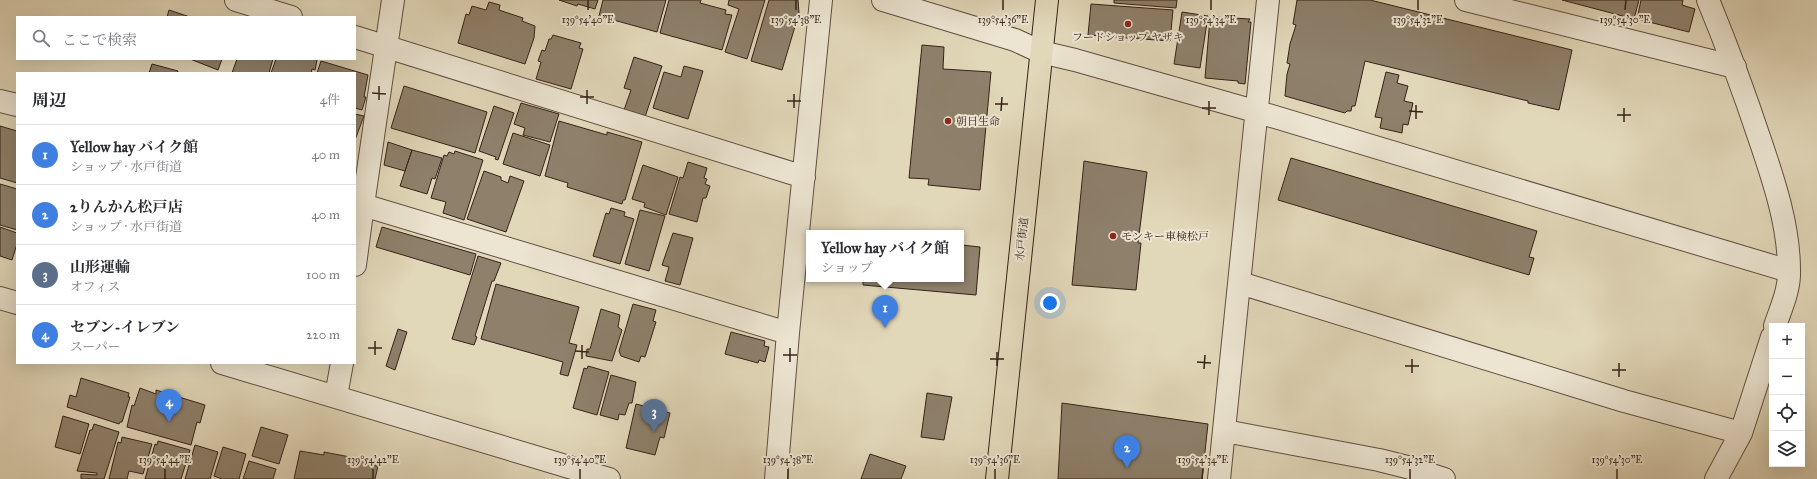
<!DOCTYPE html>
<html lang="ja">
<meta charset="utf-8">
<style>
:root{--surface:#fff;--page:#f2f2f3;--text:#2b2b33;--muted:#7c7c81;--line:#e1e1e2;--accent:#8f2418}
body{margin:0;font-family:"IM FELL Great Primer","Noto Serif JP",serif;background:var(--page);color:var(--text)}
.controls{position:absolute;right:12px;bottom:12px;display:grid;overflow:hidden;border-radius:0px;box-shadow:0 4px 16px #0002}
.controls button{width:36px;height:36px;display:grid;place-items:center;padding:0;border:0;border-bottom:1px solid var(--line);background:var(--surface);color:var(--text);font:20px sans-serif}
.you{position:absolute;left:1050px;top:303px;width:14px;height:14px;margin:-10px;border:3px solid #fff;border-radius:50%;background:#1a73e8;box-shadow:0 0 0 6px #1a73e833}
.badge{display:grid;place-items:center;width:26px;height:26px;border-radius:50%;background:var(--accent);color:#fff;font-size:13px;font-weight:700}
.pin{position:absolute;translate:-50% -33px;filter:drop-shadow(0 1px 2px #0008)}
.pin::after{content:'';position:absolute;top:21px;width:14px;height:12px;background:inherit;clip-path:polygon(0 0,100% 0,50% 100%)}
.popup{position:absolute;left:806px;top:230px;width:158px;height:52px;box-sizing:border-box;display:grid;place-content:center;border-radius:0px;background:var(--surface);filter:drop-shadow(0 1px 3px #0005);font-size:13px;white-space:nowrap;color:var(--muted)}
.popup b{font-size:15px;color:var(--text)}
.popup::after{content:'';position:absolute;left:50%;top:100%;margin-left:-8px;border:8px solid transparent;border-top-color:var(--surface)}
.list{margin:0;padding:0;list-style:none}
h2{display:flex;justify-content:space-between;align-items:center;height:52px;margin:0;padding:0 16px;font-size:17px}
h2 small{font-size:13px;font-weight:400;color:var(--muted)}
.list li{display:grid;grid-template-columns:26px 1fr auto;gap:12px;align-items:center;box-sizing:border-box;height:60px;padding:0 16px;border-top:1px solid var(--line)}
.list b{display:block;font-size:15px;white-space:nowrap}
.list p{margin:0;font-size:13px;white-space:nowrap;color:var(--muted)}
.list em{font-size:13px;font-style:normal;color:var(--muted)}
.icon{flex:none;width:22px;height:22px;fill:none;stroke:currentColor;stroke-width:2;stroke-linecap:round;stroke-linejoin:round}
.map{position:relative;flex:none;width:1817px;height:479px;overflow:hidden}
.search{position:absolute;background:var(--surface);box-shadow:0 4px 16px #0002;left:16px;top:16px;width:340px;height:44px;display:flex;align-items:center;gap:10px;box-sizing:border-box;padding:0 14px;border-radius:0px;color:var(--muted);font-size:15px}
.panel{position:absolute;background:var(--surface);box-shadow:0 4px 16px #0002;left:16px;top:72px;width:340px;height:292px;border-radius:0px}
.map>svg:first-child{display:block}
</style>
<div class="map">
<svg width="1817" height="479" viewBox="0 0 1817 479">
<rect width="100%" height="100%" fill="#e1d7b9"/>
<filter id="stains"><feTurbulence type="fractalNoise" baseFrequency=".005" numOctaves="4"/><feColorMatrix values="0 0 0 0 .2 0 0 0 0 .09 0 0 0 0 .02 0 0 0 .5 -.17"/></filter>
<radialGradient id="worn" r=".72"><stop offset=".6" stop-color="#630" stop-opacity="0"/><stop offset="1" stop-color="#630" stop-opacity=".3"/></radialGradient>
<path fill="#8e806b" stroke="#352217" d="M 559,0 L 598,0 L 595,9 L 578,4 L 577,6 Z
M 603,0 L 666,0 L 657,32 L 599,16 Z
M 669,0 L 701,0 L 700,3 L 726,10 L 725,14 L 732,15 L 722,50 L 660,33 Z
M 729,0 L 765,0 L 747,59 L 725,52 L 739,9 L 728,5 Z
M 769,0 L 798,0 L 799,13 L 782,70 L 751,61 Z
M 1114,0 L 1177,0 L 1176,8 L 1114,3 Z
M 1297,0 L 1370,0 L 1572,50 L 1559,110 L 1528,103 L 1528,101 L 1365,61 L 1355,106 L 1352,106 L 1351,111 L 1347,111 L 1345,113 L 1285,96 L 1287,74 L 1290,64 L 1287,63 L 1290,44 L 1296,25 L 1293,24 Z
M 1562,0 L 1639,0 L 1634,19 Z
M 1641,0 L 1683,0 L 1682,5 L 1695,9 L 1689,32 L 1637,19 Z
M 489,2 L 500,5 L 499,10 L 523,18 L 522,21 L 535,26 L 534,38 L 525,64 L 458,43 L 466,14 L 469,15 L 472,6 L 486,10 Z
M 1091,4 L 1173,10 L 1170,41 L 1088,35 Z
M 169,10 L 190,17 L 167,17 Z
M 1182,12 L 1208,16 L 1200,68 L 1174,64 Z
M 1215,17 L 1250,19 L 1248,22 L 1251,22 L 1245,84 L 1238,83 L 1238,81 L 1205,78 L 1210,18 L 1215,19 Z
M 553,35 L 581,43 L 579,48 L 583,49 L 571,89 L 536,79 L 541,62 L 538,61 L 542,50 L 545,51 L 549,39 L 551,39 Z
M 922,45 L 944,47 L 943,69 L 991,72 L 980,190 L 928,185 L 929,179 L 909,178 Z
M 634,57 L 662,66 L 645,117 L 624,110 L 631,90 L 624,88 Z
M 190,59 L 222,59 L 218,70 Z
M 237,59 L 273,59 L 269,73 L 232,73 Z
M 276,59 L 316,59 L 317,60 L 315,70 L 312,69 L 311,73 L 271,73 Z
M 321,61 L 368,75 L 364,97 L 366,97 L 362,110 L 355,108 L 355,73 L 317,73 Z
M 152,64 L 178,71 L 177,73 L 149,73 Z
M 684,66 L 703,71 L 688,119 L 653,108 L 664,72 L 681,77 Z
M 1386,72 L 1399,75 L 1397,83 L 1408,86 L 1404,101 L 1413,103 L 1408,125 L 1403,124 L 1402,133 L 1380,128 L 1382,118 L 1375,117 Z
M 404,86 L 487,112 L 475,153 L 391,128 Z
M 521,103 L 559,114 L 550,142 L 523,135 L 525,128 L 514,124 Z
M 494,106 L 514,113 L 498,160 L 495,159 L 496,157 L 479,151 Z
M 355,114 L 364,116 L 355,140 Z
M 559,121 L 607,135 L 607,132 L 642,142 L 625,200 L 623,200 L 622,204 L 567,187 L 568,183 L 545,176 Z
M 0,126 L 17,131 L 17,183 L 0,178 Z
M 513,133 L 550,145 L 540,176 L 503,164 Z
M 388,142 L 412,150 L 405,171 L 384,165 Z
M 412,150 L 442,158 L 435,179 L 432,178 L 427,194 L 400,186 Z
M 455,151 L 483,160 L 464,220 L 443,213 L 446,202 L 431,198 L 444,155 L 447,156 L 449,152 L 454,154 Z
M 1291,158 L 1537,231 L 1529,257 L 1534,258 L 1529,275 L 1278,200 Z
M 1084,161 L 1147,172 L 1138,243 L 1141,243 L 1136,290 L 1072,285 Z
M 688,162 L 707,168 L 704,178 L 707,179 L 705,184 L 710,186 L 706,198 L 703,198 L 697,222 L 669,214 L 680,177 L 683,178 Z
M 643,165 L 678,177 L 666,215 L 644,207 L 645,203 L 632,199 Z
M 484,171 L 501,177 L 501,180 L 508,183 L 510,176 L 524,181 L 506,232 L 467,219 Z
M 0,184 L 17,189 L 17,230 L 0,225 Z
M 611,208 L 625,212 L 624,216 L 634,219 L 620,264 L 593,256 L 606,213 L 609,214 Z
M 640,210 L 665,216 L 649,271 L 625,264 Z
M 0,227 L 17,233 L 17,244 L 12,260 L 0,256 Z
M 382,227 L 476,254 L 470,275 L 376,247 Z
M 673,233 L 693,238 L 680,285 L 665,281 L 669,267 L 662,265 Z
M 962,245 L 980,247 L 976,295 L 863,285 L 863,279 L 961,279 L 961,249 Z
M 478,256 L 501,263 L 494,281 L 492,281 L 475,336 L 477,337 L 474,345 L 452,339 Z
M 496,284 L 579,307 L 569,343 L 577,345 L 568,376 L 560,374 L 563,362 L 481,339 Z
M 633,304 L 656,310 L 653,321 L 656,322 L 645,357 L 641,356 L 639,362 L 621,356 L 619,351 Z
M 601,309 L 620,315 L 618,327 L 622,330 L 612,361 L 586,356 L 587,349 L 590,349 Z
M 398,329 L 407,332 L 395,370 L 386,366 Z
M 731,332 L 765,341 L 764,346 L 769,347 L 765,362 L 759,360 L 758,363 L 725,354 Z
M 588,366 L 609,372 L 597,415 L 573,408 L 584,368 L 587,369 Z
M 611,375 L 636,382 L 632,403 L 629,403 L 625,415 L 619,414 L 618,420 L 600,415 Z
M 81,378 L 129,393 L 128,397 L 130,397 L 122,422 L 120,422 L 119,424 L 67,407 L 70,395 L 76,397 Z
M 140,388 L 156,394 L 156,390 L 205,405 L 200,423 L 197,422 L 191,445 L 127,427 L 132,405 L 134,406 Z
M 927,393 L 952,397 L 944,440 L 921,437 Z
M 1062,403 L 1208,424 L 1202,479 L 1058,479 Z
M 636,404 L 670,413 L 664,438 L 660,437 L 655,455 L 626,448 Z
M 63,416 L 89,424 L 80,454 L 55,447 Z
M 94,424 L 119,432 L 104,479 L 81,479 L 81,474 L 97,475 L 97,473 L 77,471 L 90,430 L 92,430 Z
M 261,427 L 288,435 L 279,464 L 252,456 Z
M 122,437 L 152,444 L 143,474 L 129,471 L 127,479 L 109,479 L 118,442 L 121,443 Z
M 158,441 L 190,450 L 181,479 L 145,479 L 155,444 L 157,445 Z
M 195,445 L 218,452 L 210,479 L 185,479 Z
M 223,447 L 246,454 L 239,479 L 222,479 L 214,476 Z
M 300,451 L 324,455 L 324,452 L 376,462 L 375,466 L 378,466 L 375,479 L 294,479 Z
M 870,454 L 906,466 L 901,479 L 861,479 Z
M 249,461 L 276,469 L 273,479 L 243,479 Z"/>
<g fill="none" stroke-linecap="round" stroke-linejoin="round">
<defs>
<path id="minor" d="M 236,0 L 291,17
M 883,0 L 1015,40 L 1041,52 L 1075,60 L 1258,112 L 1789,271
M 1466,0 L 1735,67
M 1708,0 C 1727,46 1744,92 1760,140 C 1774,181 1789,226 1789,270 C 1790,289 1781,308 1775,326
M 355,37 L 804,177
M 0,101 L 17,105
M 355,203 L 363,205 L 393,0
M 355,265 L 363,205 L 788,333
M 1240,283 L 1624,401 L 1741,433
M 336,396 L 342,363
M 1225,431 L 1379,460 L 1407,467 L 1444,479
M 776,479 L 788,333 L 821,0
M 1219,479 L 1268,0
M 1716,479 L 1741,433 L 1772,337"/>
<path id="tertiary" d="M 0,298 L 17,303
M 222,363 L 609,479"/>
<path id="trunk" d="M 997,479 L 1047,0"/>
</defs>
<use href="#minor" stroke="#604f40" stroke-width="24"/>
<use href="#tertiary" stroke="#604f40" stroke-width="24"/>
<use href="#trunk" stroke="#352217" stroke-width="24"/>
<use href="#minor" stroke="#ece5d2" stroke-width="22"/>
<use href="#tertiary" stroke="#ece5d2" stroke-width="22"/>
<use href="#trunk" stroke="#e1d7b9" stroke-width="22"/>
</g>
<path fill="none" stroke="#352217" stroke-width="1.5" d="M 588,10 L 588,0M 796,10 L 796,0M 1003,10 L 1003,0M 1211,10 L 1211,0M 1418,10 L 1418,0M 1625,10 L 1626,0M 372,93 L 386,94M 580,97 L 594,97M 379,100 L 379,86M 787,101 L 801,101M 587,104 L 587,90M 995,104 L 1008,104M 794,108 L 794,94M 1202,108 L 1216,108M 1001,111 L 1002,97M 1409,111 L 1423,112M 1209,115 L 1209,101M 1617,115 L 1631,115M 1416,119 L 1416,105M 1624,122 L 1624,108M 368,348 L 382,348M 575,351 L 589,352M 375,355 L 375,341M 783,355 L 797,355M 582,359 L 582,345M 990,359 L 1004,359M 790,362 L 790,348M 1197,362 L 1211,363M 997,366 L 997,352M 1405,366 L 1419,366M 1204,369 L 1205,355M 1612,370 L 1626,370M 1412,373 L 1412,359M 1619,377 L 1619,363M 165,479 L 165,469M 373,479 L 373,469M 580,479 L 580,469M 788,479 L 788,469M 995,479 L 995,469M 1202,479 L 1203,469M 1410,479 L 1410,469M 1617,479 L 1617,469"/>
<g fill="#8f2418" stroke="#ece5d2" stroke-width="1.5">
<circle cx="1128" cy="24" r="4"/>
<circle cx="948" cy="121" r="4"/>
<circle cx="1113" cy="236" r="4"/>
</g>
<g text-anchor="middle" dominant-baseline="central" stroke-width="4" stroke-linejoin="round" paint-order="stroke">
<g font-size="11" fill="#352217" stroke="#ece5d2" text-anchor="start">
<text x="1128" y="37" text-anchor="middle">フードショップ ヤザキ</text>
<text x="956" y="121">朝日生命</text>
<text x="1121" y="236">モンキー車検松戸</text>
</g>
<g font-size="11" fill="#352217" stroke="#ece5d2">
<text transform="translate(1022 239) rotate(-84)">水戸街道</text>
</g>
</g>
<g font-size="10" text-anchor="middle" fill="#352217" stroke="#ece5d2" stroke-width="4" stroke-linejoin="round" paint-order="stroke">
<text x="588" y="23">139°54'40"E</text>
<text x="796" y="23">139°54'38"E</text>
<text x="1003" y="23">139°54'36"E</text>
<text x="1211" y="23">139°54'34"E</text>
<text x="1418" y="23">139°54'32"E</text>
<text x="1625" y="23">139°54'30"E</text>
<text x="165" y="463">139°54'44"E</text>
<text x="373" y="463">139°54'42"E</text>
<text x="580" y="463">139°54'40"E</text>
<text x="788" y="463">139°54'38"E</text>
<text x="995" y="463">139°54'36"E</text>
<text x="1203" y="463">139°54'34"E</text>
<text x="1410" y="463">139°54'32"E</text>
<text x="1617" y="463">139°54'30"E</text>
</g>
<rect width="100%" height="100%" filter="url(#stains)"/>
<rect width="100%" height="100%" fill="url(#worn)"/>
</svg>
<div class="controls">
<button>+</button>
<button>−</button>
<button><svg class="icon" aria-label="locate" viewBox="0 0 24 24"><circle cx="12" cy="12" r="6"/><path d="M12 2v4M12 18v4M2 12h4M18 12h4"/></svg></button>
<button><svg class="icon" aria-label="layers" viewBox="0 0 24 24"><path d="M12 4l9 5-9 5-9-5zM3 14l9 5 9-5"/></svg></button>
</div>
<div class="you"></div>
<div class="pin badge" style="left:885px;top:328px;background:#3f7fe0">1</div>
<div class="popup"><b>Yellow hay バイク館</b>ショップ</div>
<div class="pin badge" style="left:1127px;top:468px;background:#3f7fe0">2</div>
<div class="pin badge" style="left:654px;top:432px;background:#5c6f8a">3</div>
<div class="pin badge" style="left:169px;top:422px;background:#3f7fe0">4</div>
<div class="search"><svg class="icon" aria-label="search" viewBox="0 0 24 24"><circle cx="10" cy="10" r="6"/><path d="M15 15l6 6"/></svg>ここで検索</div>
<section class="panel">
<h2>周辺<small>4件</small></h2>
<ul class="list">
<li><span class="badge" style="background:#3f7fe0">1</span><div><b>Yellow hay バイク館</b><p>ショップ · 水戸街道</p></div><em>40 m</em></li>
<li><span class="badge" style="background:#3f7fe0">2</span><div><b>2りんかん松戸店</b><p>ショップ · 水戸街道</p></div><em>40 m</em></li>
<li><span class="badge" style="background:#5c6f8a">3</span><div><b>山形運輸</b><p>オフィス</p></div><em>100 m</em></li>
<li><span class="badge" style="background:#3f7fe0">4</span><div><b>セブン-イレブン</b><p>スーパー</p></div><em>220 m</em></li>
</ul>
</section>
</div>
